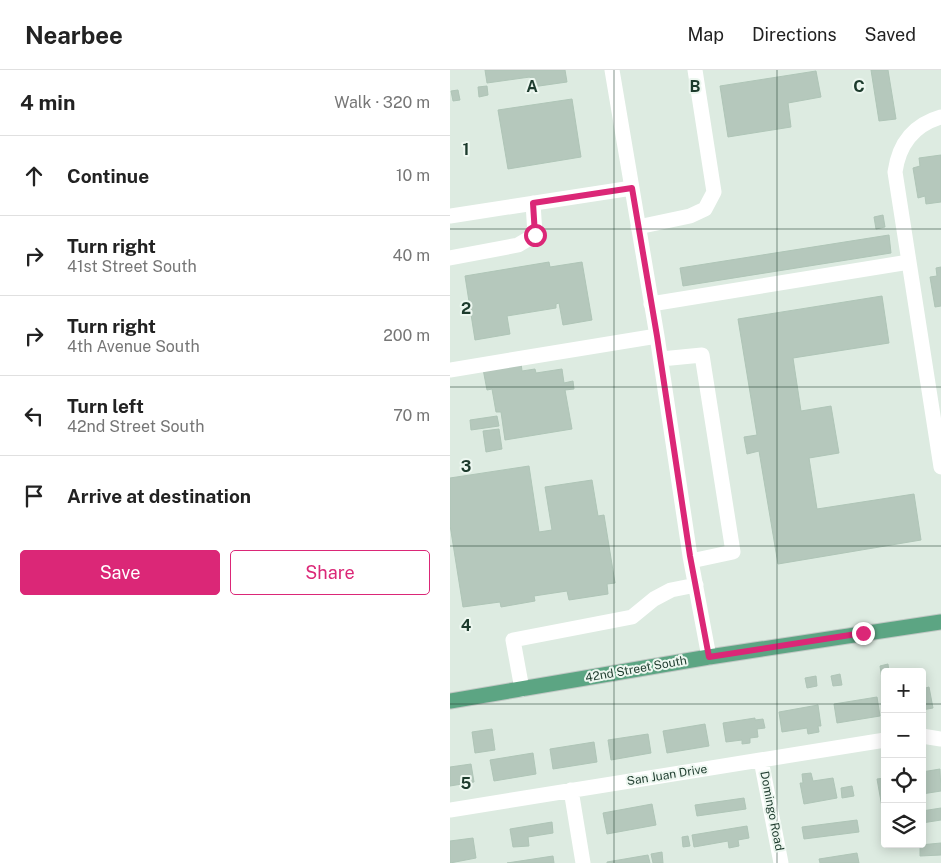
<!DOCTYPE html>
<meta charset="utf-8">
<style>
:root{--surface:#fff;--page:#f6f6f6;--text:#222;--muted:#767676;--line:#e0e0e0;--accent:#db2777}
body{margin:0;font-family:"Public Sans",sans-serif;background:var(--page);color:var(--text)}
.controls{position:absolute;right:15px;bottom:15px;display:grid;overflow:hidden;border-radius:5px;box-shadow:0 2px 12px #0003}
.controls button{width:45px;height:45px;display:grid;place-items:center;padding:0;border:0;border-bottom:1px solid var(--line);background:var(--surface);color:var(--text);font:25px sans-serif}
.stop{position:absolute;width:15px;height:15px;margin:-11px;border:4px solid #db2777;border-radius:50%;background:#fff}
.stop.end{background:#db2777;border-color:#fff;box-shadow:0 1px 5px #0008}
.list{margin:0;padding:0;list-style:none}
h2{display:flex;justify-content:space-between;align-items:center;height:65px;margin:0;padding:0 20px;font-size:21px}
h2 small{font-size:16px;font-weight:400;color:var(--muted)}
.list li{display:grid;grid-template-columns:32px 1fr auto;gap:15px;align-items:center;box-sizing:border-box;height:80px;padding:0 20px;border-top:1px solid var(--line)}
.list b{display:block;font-size:19px;white-space:nowrap}
.list p{margin:0;font-size:16px;white-space:nowrap;color:var(--muted)}
.list em{font-size:16px;font-style:normal;color:var(--muted)}
.actions{display:flex;gap:10px;padding:15px 20px}
.actions a{flex:1;padding:11px 0;border:1px solid var(--accent);border-radius:5px;text-align:center;font-size:18px;color:var(--accent)}
.actions .main{background:var(--accent);color:#fff}
.icon{flex:none;width:28px;height:28px;fill:none;stroke:currentColor;stroke-width:2;stroke-linecap:round;stroke-linejoin:round}
.map{position:relative;flex:none;width:491px;height:793px;overflow:hidden}
header{display:flex;align-items:center;gap:30px;box-sizing:border-box;height:70px;padding:0 25px;background:var(--surface);border-bottom:1px solid var(--line)}
header strong{font-size:24px}
nav{display:flex;gap:28px;margin-inline-start:auto;font-size:18px}
main{display:flex}
aside{flex:1;background:var(--surface)}
.map>svg:first-child{display:block}
</style>
<header>
<strong>Nearbee</strong>
<nav><a>Map</a><a>Directions</a><a>Saved</a></nav>
</header>
<main>
<aside>
<h2>4 min<small>Walk · 320 m</small></h2>
<ul class="list">
<li><svg class="icon" aria-label="ahead" viewBox="0 0 24 24"><path d="M12 20V5M6 11l6-6 6 6"/></svg><div><b>Continue</b></div><em>10 m</em></li>
<li><svg class="icon" aria-label="right" viewBox="0 0 24 24"><path d="M7 20v-9h11M14 6l5 5-5 5"/></svg><div><b>Turn right</b><p>41st Street South</p></div><em>40 m</em></li>
<li><svg class="icon" aria-label="right" viewBox="0 0 24 24"><path d="M7 20v-9h11M14 6l5 5-5 5"/></svg><div><b>Turn right</b><p>4th Avenue South</p></div><em>200 m</em></li>
<li><svg class="icon" aria-label="left" viewBox="0 0 24 24"><path d="M17 20v-9H6M10 6l-5 5 5 5"/></svg><div><b>Turn left</b><p>42nd Street South</p></div><em>70 m</em></li>
<li><svg class="icon" aria-label="arrive" viewBox="0 0 24 24"><path d="M6 21V4h12l-3 4 3 4H6"/></svg><div><b>Arrive at destination</b></div></li>
</ul>
<div class="actions"><a class="main">Save</a><a>Share</a></div>
</aside>
<div class="map">
<svg width="491" height="793" viewBox="0 0 491 793">
<rect width="100%" height="100%" fill="#ddebe1"/>
<path fill="#b5c8bc" stroke="#afc5b7" d="M 35,0 L 115,0 L 117,12 L 82,17 L 80,7 L 37,13 Z
M 421,0 L 438,0 L 446,49 L 429,51 Z
M 366,1 L 371,27 L 338,33 L 341,57 L 278,67 L 270,16 Z
M 37,16 L 38,25 L 29,27 L 28,17 Z
M 8,20 L 10,30 L 3,31 L 1,21 Z
M 122,29 L 131,87 L 58,99 L 48,40 Z
M 491,85 L 491,132 L 476,134 L 475,126 L 468,128 L 463,98 L 470,96 L 469,88 Z
M 433,145 L 435,157 L 426,159 L 424,147 Z
M 439,165 L 441,183 L 233,216 L 230,198 Z
M 99,192 L 100,197 L 132,192 L 142,250 L 113,255 L 109,233 L 106,234 L 106,238 L 57,246 L 60,264 L 25,270 L 15,206 Z
M 491,197 L 491,236 L 485,237 L 480,207 L 487,206 L 486,198 Z
M 432,226 L 439,273 L 343,288 L 351,341 L 381,336 L 389,383 L 359,388 L 367,439 L 464,424 L 471,470 L 328,494 L 309,381 L 297,384 L 294,367 L 307,365 L 288,249 Z
M 71,293 L 72,301 L 85,299 L 86,303 L 112,299 L 114,313 L 123,311 L 124,319 L 115,320 L 122,359 L 55,370 L 51,342 L 46,342 L 42,319 L 37,320 L 33,299 Z
M 47,346 L 49,356 L 21,360 L 20,350 Z
M 49,359 L 52,379 L 36,382 L 33,361 Z
M 79,396 L 89,462 L 102,460 L 95,417 L 142,410 L 148,446 L 154,445 L 165,513 L 157,514 L 158,524 L 119,530 L 117,521 L 84,526 L 85,531 L 51,537 L 50,532 L 13,537 L 0,455 L 0,408 Z
M 438,594 L 439,602 L 435,602 L 435,608 L 432,609 L 430,596 Z
M 390,604 L 392,615 L 383,616 L 381,606 Z
M 366,606 L 367,616 L 357,618 L 355,608 Z
M 479,617 L 483,638 L 472,640 L 472,619 Z
M 427,627 L 430,646 L 387,653 L 384,634 Z
M 368,635 L 371,656 L 368,656 L 369,662 L 358,664 L 357,658 L 332,662 L 329,642 Z
M 305,648 L 305,650 L 313,649 L 315,658 L 307,659 L 308,667 L 300,668 L 300,673 L 292,674 L 292,670 L 276,672 L 273,653 Z
M 255,654 L 259,676 L 217,683 L 213,661 Z
M 42,659 L 45,680 L 25,683 L 22,662 Z
M 198,664 L 201,683 L 161,690 L 158,670 Z
M 144,672 L 147,692 L 103,699 L 100,679 Z
M 83,683 L 86,704 L 44,711 L 40,690 Z
M 21,694 L 24,712 L 0,716 L 0,697 Z
M 490,699 L 491,721 L 472,724 L 472,702 Z
M 361,703 L 363,711 L 383,708 L 387,728 L 354,734 L 350,713 L 353,713 L 352,704 Z
M 435,708 L 435,736 L 432,737 L 427,709 Z
M 402,716 L 404,726 L 392,728 L 391,718 Z
M 294,728 L 296,739 L 247,746 L 245,735 Z
M 202,734 L 206,755 L 157,764 L 153,743 Z
M 491,738 L 491,750 L 472,753 L 472,741 Z
M 407,750 L 409,762 L 354,769 L 352,757 Z
M 102,752 L 103,763 L 78,767 L 79,776 L 63,777 L 60,759 Z
M 297,756 L 299,768 L 288,770 L 289,776 L 279,778 L 278,771 L 244,777 L 242,765 Z
M 238,766 L 240,776 L 233,777 L 232,767 Z
M 23,768 L 26,788 L 0,793 L 0,771 Z
M 491,773 L 491,785 L 470,786 L 470,775 Z
M 212,782 L 213,793 L 203,793 L 201,784 Z
M 407,783 L 409,793 L 370,793 L 369,789 Z
M 198,785 L 200,793 L 157,793 L 157,792 Z
M 103,786 L 104,793 L 57,793 Z"/>
<g fill="none" stroke-linecap="round" stroke-linejoin="round">
<defs>
<path id="major" d="M 0,631 L 259,587 L 491,552"/>
</defs>
<use href="#major" stroke="#c0c8c4" stroke-width="17"/>
<path stroke="#fff" stroke-width="15" d="M 162,0 L 207,266 L 240,486 L 259,587
M 491,47 C 463,55 449,74 445,102 L 491,397
M 0,146 L 182,118
M 188,157 L 240,146 L 255,139 L 264,122 L 245,0
M 0,188 L 68,175 L 85,165 L 83,133
M 201,234 L 459,192
M 211,289 L 252,285 L 283,482 L 241,491
M 0,300 L 207,266
M 72,619 L 63,570 L 182,547 L 204,529 L 221,520 L 246,515
M 472,666 L 491,669
M 311,690 L 331,793
M 121,720 L 133,793
M 0,740 L 435,670"/>
<use href="#major" stroke="#5ca583" stroke-width="15"/>
</g>
<g fill="none" stroke-linecap="round" stroke-linejoin="round">
<path stroke="#db2777" stroke-width="6" d="M 85,165 L 83,133 L 182,118 L 207,266 L 240,486 L 259,587 L 413,563"/>
</g>
<path fill="none" stroke="#1d3b2d" stroke-width="1" stroke-opacity="0.55" d="M 164,0 L 164,793M 327,0 L 327,793M 0,159 L 491,159M 0,317 L 491,317M 0,476 L 491,476M 0,634 L 435,634M 472,634 L 491,634"/>
<g text-anchor="middle" dominant-baseline="central" stroke-width="4" stroke-linejoin="round" paint-order="stroke">
<g font-size="12" fill="#1d3b2d" stroke="#edf7f0">
<text transform="translate(186 599) rotate(-10)">42nd Street South</text>
<text transform="translate(217 705) rotate(-9)">San Juan Drive</text>
<text transform="translate(322 741) rotate(79)">Domingo Road</text>
</g>
</g>
<g font-size="16" text-anchor="middle" font-weight="bold" fill="#1d3b2d" stroke="#edf7f0" stroke-width="4" stroke-linejoin="round" paint-order="stroke">
<text x="82" y="22">A</text>
<text x="245" y="22">B</text>
<text x="409" y="22">C</text>
<text x="16" y="85">1</text>
<text x="16" y="244">2</text>
<text x="16" y="402">3</text>
<text x="16" y="561">4</text>
<text x="16" y="719">5</text>
</g>
</svg>
<div class="controls">
<button>+</button>
<button>−</button>
<button><svg class="icon" aria-label="locate" viewBox="0 0 24 24"><circle cx="12" cy="12" r="6"/><path d="M12 2v4M12 18v4M2 12h4M18 12h4"/></svg></button>
<button><svg class="icon" aria-label="layers" viewBox="0 0 24 24"><path d="M12 4l9 5-9 5-9-5zM3 14l9 5 9-5"/></svg></button>
</div>
<div class="stop" style="left:85px;top:165px"></div>
<div class="stop end" style="left:413px;top:563px"></div>
</div>
</main>
